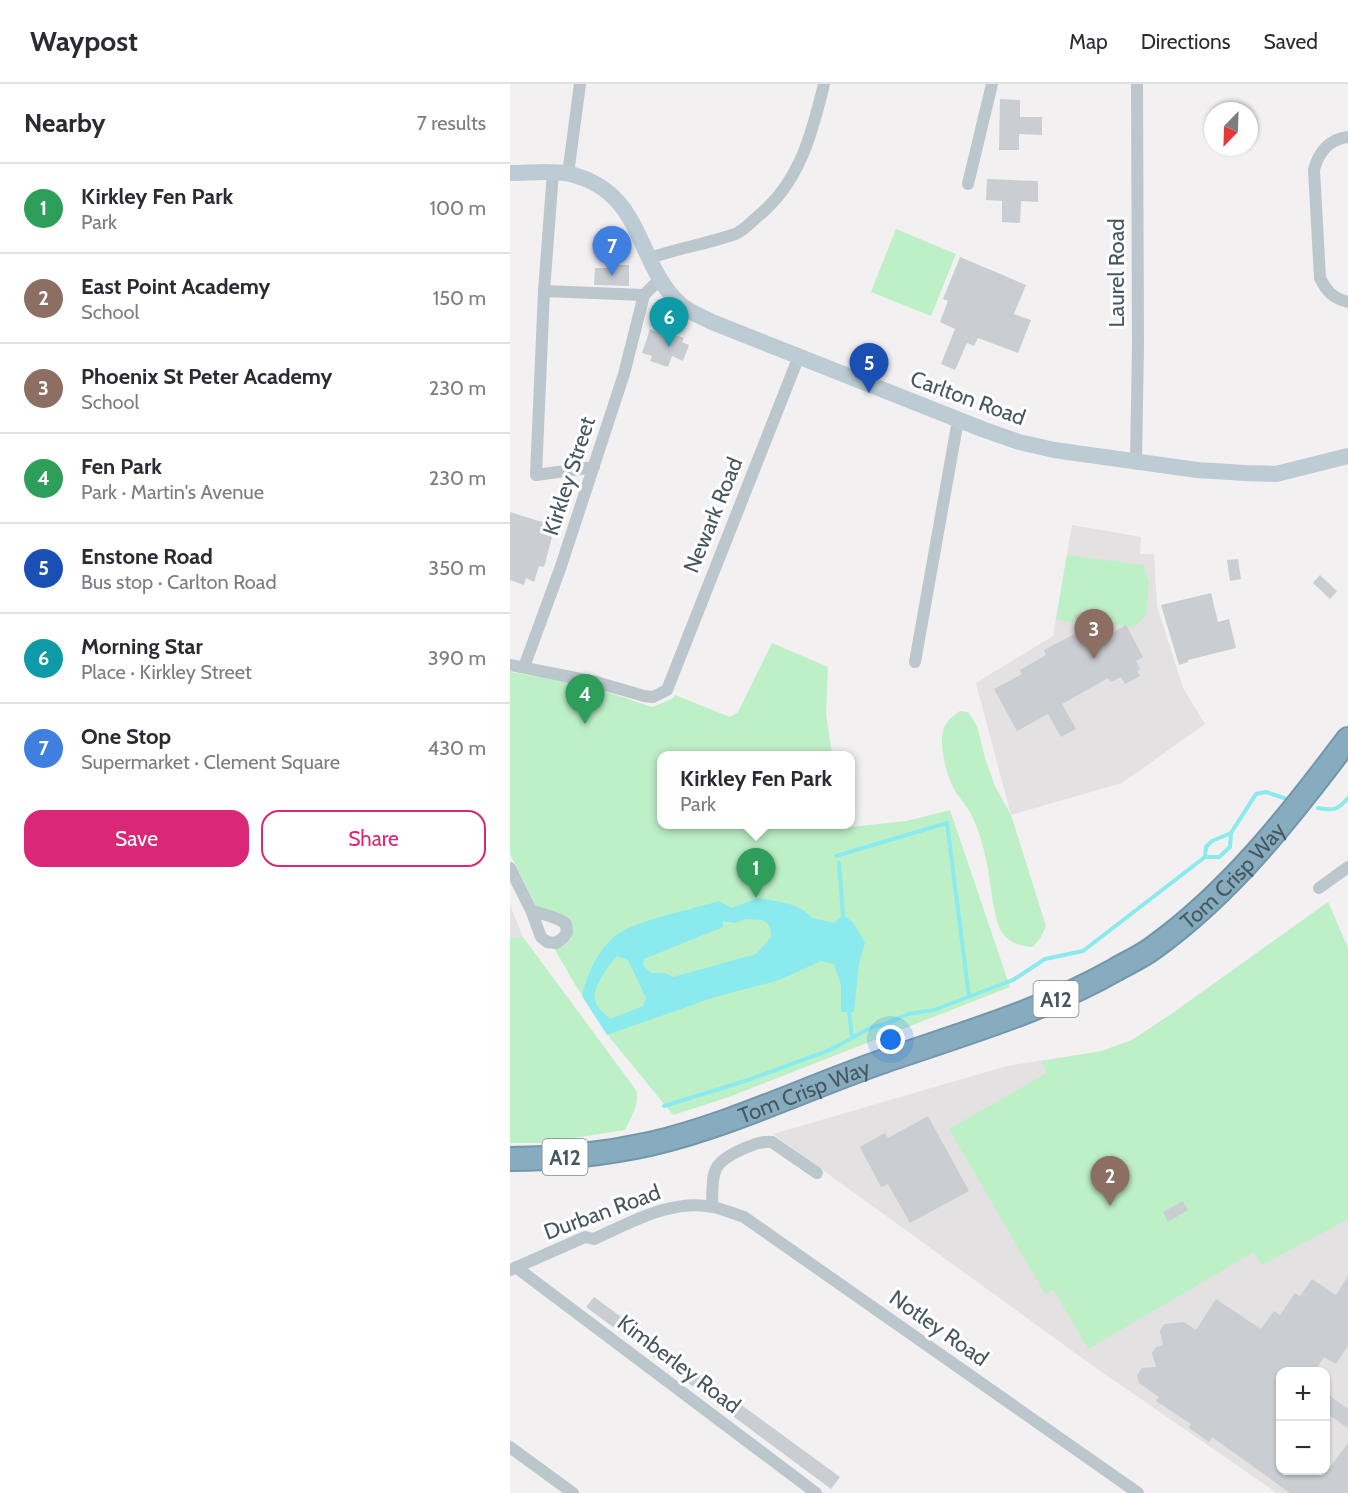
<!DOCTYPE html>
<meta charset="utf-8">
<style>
:root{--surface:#fff;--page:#f7f7f7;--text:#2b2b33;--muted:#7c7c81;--line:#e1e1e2;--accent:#db2777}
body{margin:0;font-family:Cabin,sans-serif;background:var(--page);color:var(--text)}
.controls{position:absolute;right:18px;bottom:18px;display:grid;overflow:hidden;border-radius:12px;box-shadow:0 2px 4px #0004}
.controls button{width:54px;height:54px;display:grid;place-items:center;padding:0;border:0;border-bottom:2px solid var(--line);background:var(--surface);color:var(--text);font:30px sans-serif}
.compass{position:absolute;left:694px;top:18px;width:54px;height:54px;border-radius:50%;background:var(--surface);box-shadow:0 2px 4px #0004;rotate:203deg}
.you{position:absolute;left:381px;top:956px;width:21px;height:21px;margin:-15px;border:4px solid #fff;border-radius:50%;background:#1a73e8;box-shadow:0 0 0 9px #1a73e833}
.badge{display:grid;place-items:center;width:39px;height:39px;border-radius:50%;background:var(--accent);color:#fff;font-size:20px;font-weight:700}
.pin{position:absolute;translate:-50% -50px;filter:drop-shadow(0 2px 3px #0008)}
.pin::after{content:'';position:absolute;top:32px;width:21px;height:18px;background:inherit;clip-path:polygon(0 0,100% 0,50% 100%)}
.popup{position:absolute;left:147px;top:667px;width:198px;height:78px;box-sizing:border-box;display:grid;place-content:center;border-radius:12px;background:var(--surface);filter:drop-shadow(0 2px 4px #0005);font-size:20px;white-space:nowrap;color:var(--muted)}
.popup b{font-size:22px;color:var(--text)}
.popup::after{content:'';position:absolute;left:50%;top:100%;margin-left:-12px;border:12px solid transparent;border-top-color:var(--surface)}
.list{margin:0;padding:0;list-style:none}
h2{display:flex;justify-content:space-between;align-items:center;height:78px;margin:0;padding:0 24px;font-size:26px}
h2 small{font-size:20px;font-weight:400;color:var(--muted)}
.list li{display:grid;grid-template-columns:39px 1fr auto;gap:18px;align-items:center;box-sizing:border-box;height:90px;padding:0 24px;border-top:2px solid var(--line)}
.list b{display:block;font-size:22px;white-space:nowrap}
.list p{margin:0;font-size:20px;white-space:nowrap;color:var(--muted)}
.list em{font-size:20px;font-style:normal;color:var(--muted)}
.actions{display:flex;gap:12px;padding:18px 24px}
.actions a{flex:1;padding:14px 0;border:2px solid var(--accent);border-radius:18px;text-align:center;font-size:21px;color:var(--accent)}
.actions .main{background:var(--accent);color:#fff}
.map{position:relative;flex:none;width:838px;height:1409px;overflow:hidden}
header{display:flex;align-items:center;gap:36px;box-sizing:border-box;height:84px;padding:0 30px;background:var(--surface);border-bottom:2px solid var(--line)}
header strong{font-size:28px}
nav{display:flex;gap:33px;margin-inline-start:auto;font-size:21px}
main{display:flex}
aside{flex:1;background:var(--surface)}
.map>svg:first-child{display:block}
</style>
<header>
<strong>Waypost</strong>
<nav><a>Map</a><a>Directions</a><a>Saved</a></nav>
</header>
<main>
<aside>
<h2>Nearby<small>7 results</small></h2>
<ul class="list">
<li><span class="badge" style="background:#2e9e5b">1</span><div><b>Kirkley Fen Park</b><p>Park</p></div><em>100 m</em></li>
<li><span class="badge" style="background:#8d6e63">2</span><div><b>East Point Academy</b><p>School</p></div><em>150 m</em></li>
<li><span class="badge" style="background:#8d6e63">3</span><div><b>Phoenix St Peter Academy</b><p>School</p></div><em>230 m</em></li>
<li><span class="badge" style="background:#2e9e5b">4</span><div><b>Fen Park</b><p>Park · Martin's Avenue</p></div><em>230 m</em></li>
<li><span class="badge" style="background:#1a4fb4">5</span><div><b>Enstone Road</b><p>Bus stop · Carlton Road</p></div><em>350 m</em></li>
<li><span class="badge" style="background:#0f9aa8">6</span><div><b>Morning Star</b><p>Place · Kirkley Street</p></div><em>390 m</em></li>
<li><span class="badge" style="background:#3f7fe0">7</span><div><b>One Stop</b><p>Supermarket · Clement Square</p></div><em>430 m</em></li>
</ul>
<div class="actions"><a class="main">Save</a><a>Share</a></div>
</aside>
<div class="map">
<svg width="838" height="1409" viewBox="0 0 838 1409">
<rect width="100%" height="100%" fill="#f2f0f0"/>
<path fill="#e3e1e2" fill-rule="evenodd" d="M 562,441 L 631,453 L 630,470 L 644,470 L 647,522 L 673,604 L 695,640 L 612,699 L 501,731 L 466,599 L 543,552 Z
M 818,818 L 838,864 L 838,1409 L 767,1409 L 586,1284 L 263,1050 L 497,982 L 592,967 L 622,956 L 660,931 ZM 770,1288 L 816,1288 L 816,1386 L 770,1386 Z
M 0,821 L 13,853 L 0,854 Z"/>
<path fill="#bef0c8" d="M 386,145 L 446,170 L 421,232 L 361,208 Z
M 557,471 L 634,481 L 639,501 L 636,531 L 624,543 L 585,538 L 578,525 L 565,532 L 568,540 L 546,535 Z
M 262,559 L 318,583 L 316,629 L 322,671 L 152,672 L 152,740 L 331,740 L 332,744 L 397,737 L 440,726 L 500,903 L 219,1013 L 163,1031 L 101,955 L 66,902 L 44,864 L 56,860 L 62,850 C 58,829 45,828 27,824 L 0,770 L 0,588 L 73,600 L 142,623 L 162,615 L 165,611 L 220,633 L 228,628 Z
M 450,627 L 458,628 L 467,642 L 475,674 L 485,702 L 501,731 L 536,842 L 531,853 L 523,863 C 512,862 501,860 494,851 C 482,838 481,791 475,771 C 472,758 468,744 462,732 C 457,722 449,714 444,705 C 437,692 433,675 432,661 C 431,644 436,636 450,627 Z
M 818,818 L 838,864 L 838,1135 L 752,1181 L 744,1168 L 578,1265 L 544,1206 L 535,1210 L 439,1045 L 537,989 L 532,977 L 592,967 L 622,956 L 660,931 Z
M 13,853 L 126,1006 C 130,1019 121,1034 115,1046 L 33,1059 L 0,1059 L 0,854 Z"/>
<path fill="#8beaed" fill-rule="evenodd" d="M 248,814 C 265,817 291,819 302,834 L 324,839 L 333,831 L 343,838 L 355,859 L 349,879 L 344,928 L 331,928 L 331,901 L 324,880 L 311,877 L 267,897 L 205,913 L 97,951 L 72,912 C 77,890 89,863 108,850 C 127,836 184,825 209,817 L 222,824 ZM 236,835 L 253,836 L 260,842 L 261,853 L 246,870 L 163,893 L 155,889 L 141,889 L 133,881 L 134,875 L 213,843 L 213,837 L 225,839 ZM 107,872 L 118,876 L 136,914 L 133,922 L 100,935 C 95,930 87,924 85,917 C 81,906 99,880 107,872 Z"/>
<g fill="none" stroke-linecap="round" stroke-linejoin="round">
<path stroke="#8beaed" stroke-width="4" d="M 808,724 C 823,727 828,726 838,714
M 326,772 L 437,739 L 459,912
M 695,773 L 709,773 L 720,763 L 721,749
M 329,779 L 333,831
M 339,927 L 342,953
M 154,1022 L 235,997 L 320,966 L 362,943 L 373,941 L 398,930 L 424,926 L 503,896 L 535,875 L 573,867 L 695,773 L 696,763 L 702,757 L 721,749 L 746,710 L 756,708 L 774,714"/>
</g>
<path fill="#caced2" d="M 490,15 L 510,16 L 510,33 L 532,33 L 532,51 L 509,50 L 509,66 L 489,66 Z
M 477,95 L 528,97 L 528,118 L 511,117 L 510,139 L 492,138 L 492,117 L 476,116 Z
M 450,173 L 516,201 L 504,230 L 521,236 L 508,269 L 468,254 L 464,262 L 457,259 L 445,286 L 431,280 L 445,245 L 430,238 L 438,217 L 433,215 Z
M 106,181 L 119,181 L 119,202 L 84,201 L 85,184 L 106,184 Z
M 154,244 L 162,247 L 161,250 L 174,254 L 172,258 L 179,261 L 173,277 L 162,272 L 158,283 L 140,277 L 142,272 L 132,269 L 140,245 L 151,250 Z
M 0,428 L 45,442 L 34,483 L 29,482 L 24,498 L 16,494 L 14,501 L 0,496 Z
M 728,475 L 731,495 L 720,497 L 717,476 Z
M 810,491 L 827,507 L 820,515 L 803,499 Z
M 701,509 L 708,538 L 719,535 L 726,564 L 678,576 L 678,578 L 669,581 L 651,521 Z
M 578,525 L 594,554 L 616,541 L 633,573 L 626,577 L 630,585 L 627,587 L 630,592 L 615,600 L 611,593 L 601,598 L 598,594 L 552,620 L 566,645 L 551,653 L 538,630 L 507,647 L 484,605 L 512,590 L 510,586 L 536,571 L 534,566 L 572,546 L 564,532 Z
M 418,1032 L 459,1107 L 400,1139 L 378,1100 L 371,1103 L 350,1063 L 375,1049 L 378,1054 Z
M 673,1117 L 678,1126 L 658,1138 L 653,1128 Z
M 838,1192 L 838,1262 L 826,1280 L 814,1273 L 805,1287 L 771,1287 L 771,1386 L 818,1386 L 838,1359 L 838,1409 L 780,1409 L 702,1353 L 699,1358 L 679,1344 L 681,1340 L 646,1317 L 649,1313 L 629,1299 L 627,1291 L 632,1284 L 646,1283 L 642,1269 L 646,1263 L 653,1261 L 650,1247 L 654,1240 L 674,1238 L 686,1246 L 706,1215 L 751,1245 L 764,1227 L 770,1231 L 785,1209 L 790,1212 L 802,1195 L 826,1211 Z
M 84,1213 L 330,1393 L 321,1405 L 76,1223 Z
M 816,1309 L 838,1325 L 838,1344 L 816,1329 Z"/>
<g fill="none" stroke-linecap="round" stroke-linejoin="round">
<defs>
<g id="highway">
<path id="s1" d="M 0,1075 C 47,1075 94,1070 140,1060 C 221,1041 296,1004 374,977 C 452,950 533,927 605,886 C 617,879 631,873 643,864 C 721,808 781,731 838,655"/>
</g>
</defs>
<use href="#highway" stroke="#7297ab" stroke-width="26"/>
<path stroke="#bbc7cd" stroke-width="12" d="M 838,53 C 819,55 808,69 804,86 L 810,194 C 817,208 823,214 838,218
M 43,88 L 34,207 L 26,391 L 84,383
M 58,90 L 70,0
M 458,100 L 482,0
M 140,174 C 168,164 197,160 225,150 C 233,147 240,139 247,133 C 289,100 302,50 314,0
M 34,207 L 134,211 L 150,195
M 626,377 L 628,260 L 627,0
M 405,578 L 448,336
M 0,581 L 86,598 L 134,612 L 143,613 L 157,606 L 289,272
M 14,583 L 50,485 L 114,290 L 134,211
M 0,784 L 21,826 L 31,853 L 37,858 L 46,859 L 53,854 L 57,848 L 56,840 C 46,832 33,831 21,826
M 809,804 L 838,783
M 202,1122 C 203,1087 200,1079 235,1064 C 245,1060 252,1057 262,1058 L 307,1089
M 7,1184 L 306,1409
M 0,1186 L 75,1153 L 84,1155 C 120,1139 162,1114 203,1123 C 213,1125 224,1130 234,1133 L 628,1409
M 0,1363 L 63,1409"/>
<path stroke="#bdccd4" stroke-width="16" d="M 0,89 C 19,89 41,86 60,90 C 135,108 125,179 170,220 C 179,228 192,233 202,238 L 472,345 L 509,358 L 544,366 L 687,386 L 735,389 L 766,390 L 838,372"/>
<use href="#highway" stroke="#87acbf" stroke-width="22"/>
</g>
<g text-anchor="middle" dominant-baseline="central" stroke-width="6" stroke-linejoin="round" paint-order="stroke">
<g fill="#fff" stroke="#7e898e" stroke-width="1.5">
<rect x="523.5" y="897" width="45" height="36" rx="4.5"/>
<rect x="32.5" y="1055" width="45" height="36" rx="4.5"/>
</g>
<g font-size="21" font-weight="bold" fill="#47575e">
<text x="546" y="915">A12</text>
<text x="55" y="1073">A12</text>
</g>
<g font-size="22" fill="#47575e" stroke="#fff">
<text transform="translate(606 189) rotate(-90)">Laurel Road</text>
<text transform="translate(458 314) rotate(20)">Carlton Road</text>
<text transform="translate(59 392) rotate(-72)">Kirkley Street</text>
<text transform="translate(203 431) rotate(-68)">Newark Road</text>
<text stroke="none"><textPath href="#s1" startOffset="790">Tom Crisp Way</textPath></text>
<text stroke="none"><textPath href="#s1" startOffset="304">Tom Crisp Way</textPath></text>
<text transform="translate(92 1128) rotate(-20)">Durban Road</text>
<text transform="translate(429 1244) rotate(35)">Notley Road</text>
<text transform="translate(169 1280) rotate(37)">Kimberley Road</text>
</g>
</g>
</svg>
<div class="controls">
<button>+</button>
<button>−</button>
</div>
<svg class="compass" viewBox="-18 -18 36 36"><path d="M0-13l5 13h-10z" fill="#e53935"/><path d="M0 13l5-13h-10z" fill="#7c7c81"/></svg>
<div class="you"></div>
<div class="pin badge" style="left:246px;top:814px;background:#2e9e5b">1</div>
<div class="popup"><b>Kirkley Fen Park</b>Park</div>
<div class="pin badge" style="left:600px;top:1122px;background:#8d6e63">2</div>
<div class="pin badge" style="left:584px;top:575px;background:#8d6e63">3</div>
<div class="pin badge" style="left:75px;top:640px;background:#2e9e5b">4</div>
<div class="pin badge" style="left:359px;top:309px;background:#1a4fb4">5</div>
<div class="pin badge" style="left:159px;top:263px;background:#0f9aa8">6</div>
<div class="pin badge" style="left:102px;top:192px;background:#3f7fe0">7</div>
</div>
</main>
